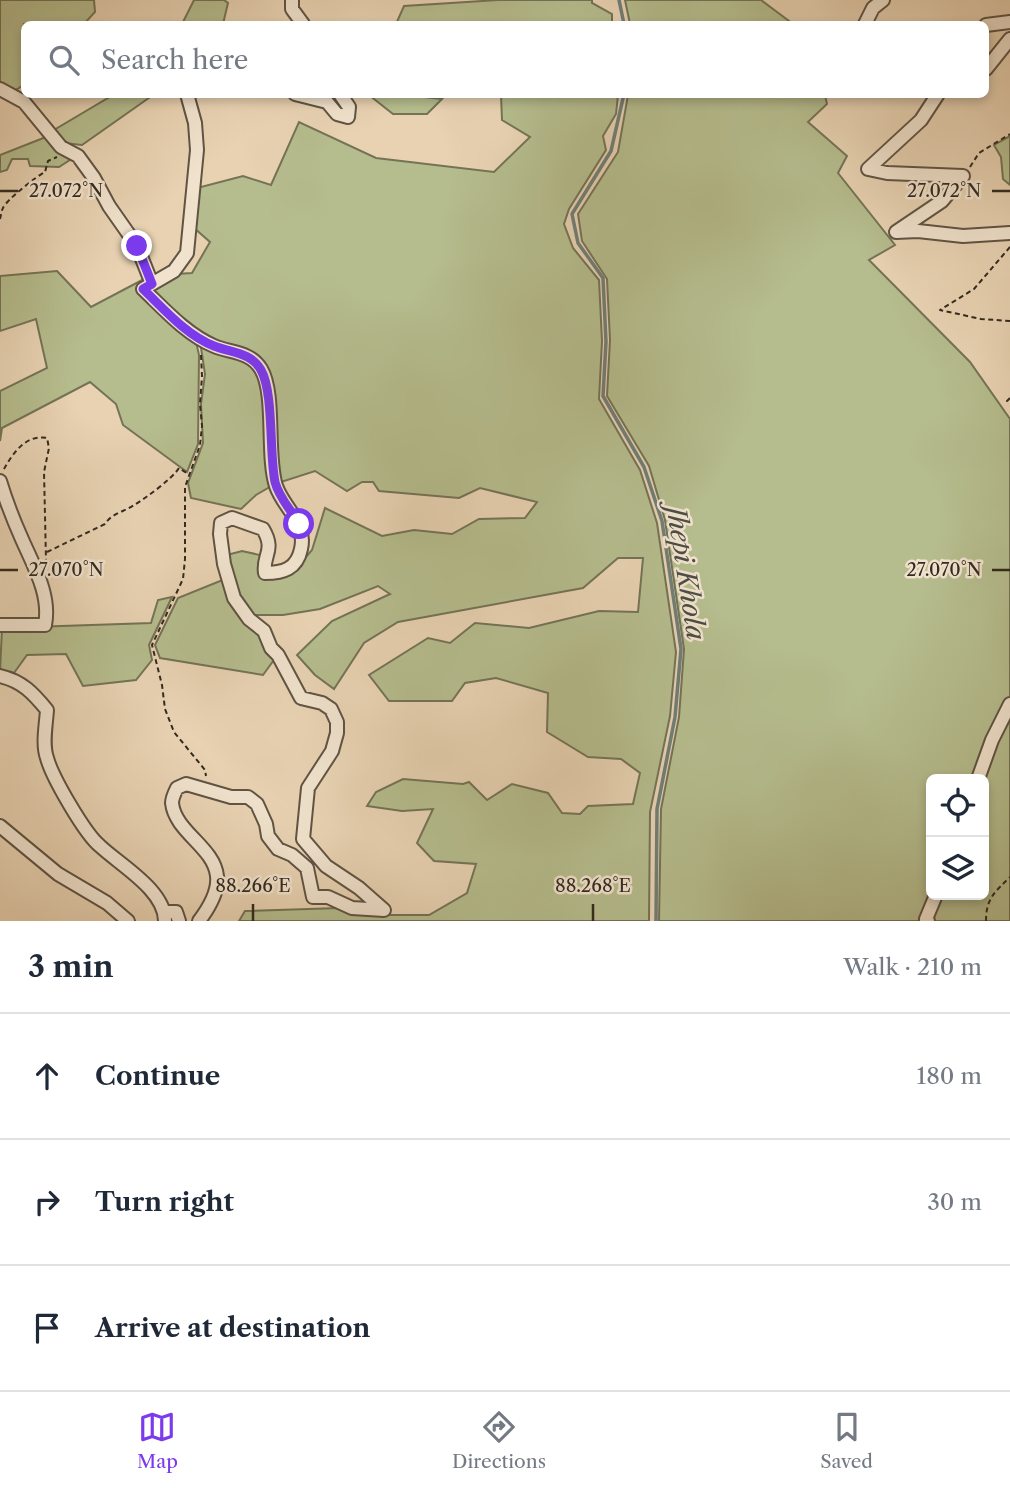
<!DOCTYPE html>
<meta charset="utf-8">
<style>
:root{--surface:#fff;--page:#f2f2f3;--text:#1f2937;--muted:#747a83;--line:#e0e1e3;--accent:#7c3aed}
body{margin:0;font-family:"Libre Caslon Text",serif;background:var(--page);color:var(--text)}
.controls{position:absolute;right:21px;bottom:21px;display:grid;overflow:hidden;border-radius:10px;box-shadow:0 4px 10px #0003}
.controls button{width:63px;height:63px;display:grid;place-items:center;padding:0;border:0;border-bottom:2px solid var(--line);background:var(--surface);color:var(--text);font:35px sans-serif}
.stop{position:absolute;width:21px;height:21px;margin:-16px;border:5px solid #7c3aed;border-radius:50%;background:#fff}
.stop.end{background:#7c3aed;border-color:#fff;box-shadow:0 2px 7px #0008}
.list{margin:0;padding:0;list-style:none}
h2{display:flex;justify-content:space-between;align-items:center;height:91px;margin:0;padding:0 28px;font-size:30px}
h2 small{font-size:23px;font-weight:400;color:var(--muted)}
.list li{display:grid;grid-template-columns:46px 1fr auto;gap:21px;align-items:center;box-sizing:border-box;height:126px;padding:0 28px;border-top:2px solid var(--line)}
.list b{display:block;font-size:26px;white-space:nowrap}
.list em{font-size:23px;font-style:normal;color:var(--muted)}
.icon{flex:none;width:38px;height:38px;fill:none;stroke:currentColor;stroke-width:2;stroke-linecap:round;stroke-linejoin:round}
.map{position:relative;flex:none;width:1010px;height:921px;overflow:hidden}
.search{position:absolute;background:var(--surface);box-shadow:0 4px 10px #0003;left:21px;right:21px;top:21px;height:77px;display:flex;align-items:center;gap:18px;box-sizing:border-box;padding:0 24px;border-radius:10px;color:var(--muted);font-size:26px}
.sheet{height:469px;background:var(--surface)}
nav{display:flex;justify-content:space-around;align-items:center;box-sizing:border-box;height:98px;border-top:2px solid var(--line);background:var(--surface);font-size:19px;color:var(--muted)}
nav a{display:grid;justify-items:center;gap:4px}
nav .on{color:var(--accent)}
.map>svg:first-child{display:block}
</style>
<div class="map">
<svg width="1010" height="921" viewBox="0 0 1010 921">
<rect width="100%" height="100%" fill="#e8d2b2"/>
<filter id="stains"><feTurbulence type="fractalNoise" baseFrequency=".00286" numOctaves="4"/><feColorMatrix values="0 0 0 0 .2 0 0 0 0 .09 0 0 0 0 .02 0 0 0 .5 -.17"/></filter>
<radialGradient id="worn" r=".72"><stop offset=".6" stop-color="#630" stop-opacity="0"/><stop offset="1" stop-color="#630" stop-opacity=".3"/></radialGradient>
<path fill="#b5bc8d" stroke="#747356" stroke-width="2" fill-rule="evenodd" d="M 0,0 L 94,0 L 95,12 L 84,24 L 24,24 L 24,85 L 12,92 L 0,84 Z
M 194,0 L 224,0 L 228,3 L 223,24 L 182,24 Z
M 498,0 L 592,0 L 592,3 L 612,14 L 612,24 L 396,24 L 404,6 Z
M 625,0 L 761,0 L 793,24 L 630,24 Z
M 113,95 L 153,95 L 82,145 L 64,143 L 54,130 Z
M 369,95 L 406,95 L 442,99 L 427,114 L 393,114 Z
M 501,95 L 618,95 L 616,114 L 603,136 L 606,150 L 569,209 L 564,224 L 573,248 L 599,280 L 602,341 L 599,399 L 640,470 L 657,523 L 676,652 L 670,716 L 650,812 L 649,921 L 239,921 L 245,911 L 340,908 L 386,915 L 429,915 L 467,893 L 476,864 L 434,861 L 417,843 L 433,809 L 402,811 L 367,806 L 376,792 L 403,779 L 463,784 L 469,782 L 487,800 L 512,784 L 548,793 L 562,813 L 580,814 L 588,806 L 633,804 L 640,773 L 621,759 L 588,757 L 547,732 L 548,693 L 496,678 L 465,683 L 452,701 L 389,701 L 369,675 L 428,638 L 450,643 L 475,623 L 529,628 L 599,611 L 638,612 L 643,558 L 618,558 L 583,588 L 398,622 L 364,643 L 334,689 L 315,675 L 297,655 L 332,621 L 390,594 L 378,586 L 320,609 L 283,615 L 252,615 L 239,597 L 227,555 L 242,551 L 260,555 L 263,561 L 263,575 L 294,571 L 312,550 L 325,508 L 382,536 L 414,530 L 452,534 L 479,519 L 525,518 L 537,502 L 480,488 L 459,498 L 379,491 L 373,482 L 362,482 L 347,491 L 315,471 L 278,483 L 269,385 L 233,348 L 198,333 L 150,290 L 176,274 L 192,273 L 210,242 L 193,227 L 197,188 L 243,176 L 271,185 L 299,122 L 376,158 L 494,172 L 530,137 L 502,120 Z
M 628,95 L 825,95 L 827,104 L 808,122 L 847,156 L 838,173 L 895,245 L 869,260 L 970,362 L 1010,419 L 1010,921 L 659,921 L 661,809 L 679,717 L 684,649 L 665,520 L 649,466 L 607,396 L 610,340 L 607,279 L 582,241 L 578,214 L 618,152 ZM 931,779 L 984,779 L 984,895 L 931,895 Z
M 1010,136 L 1010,185 L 1003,179 L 1001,157 L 994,145 Z
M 46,137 L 73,158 L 59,167 L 30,166 L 28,159 L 12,159 L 7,170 L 0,172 L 0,155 Z
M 57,271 L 91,307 L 146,278 L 142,288 L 195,337 L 199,355 L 198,444 L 187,472 L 123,425 L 116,404 L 90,382 L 2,428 L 0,441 L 0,391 L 47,368 L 36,319 L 0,331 L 0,276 Z
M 200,341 L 231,353 L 259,372 L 264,387 L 273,485 L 256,495 L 241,509 L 191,498 L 188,483 L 203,443 L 201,404 L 205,374 Z
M 225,579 L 276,657 L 263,675 L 160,658 L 155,645 L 178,598 Z
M 172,597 L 149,645 L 152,660 L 136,680 L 83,686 L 66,654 L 27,655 L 14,673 L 0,671 L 2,628 L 151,623 L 158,600 Z"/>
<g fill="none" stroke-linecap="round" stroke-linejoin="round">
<path stroke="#707e77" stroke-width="3.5" d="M 619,0 L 624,24
M 624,94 L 611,151 L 572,214 L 578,243 L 603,278 L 606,342 L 603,396 L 644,467 L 662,521 L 681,649 L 675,717 L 657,809 L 656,921"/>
<defs>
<path id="minor" d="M 292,0 L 292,9 L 303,24
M 865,24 L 873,8 L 883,0
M 986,25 L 1010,22
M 986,69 L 1010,39
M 0,89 L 24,102 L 61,147 L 78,156 L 94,178 L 109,206 L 137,246 L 152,284
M 187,94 L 195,123 L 197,150 L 187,253 L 174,271 L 143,289 C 164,309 186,334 214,346 C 230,353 250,351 261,369 C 276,394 266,455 276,486 C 284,509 307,522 301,549 C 297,569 283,573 265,573 C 262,555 276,551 263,529 L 232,518 L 221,523 L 220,534 L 224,564 L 234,598 L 249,619 L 264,631 L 271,648 L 278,655 L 301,698 L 322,703 L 331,709 L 337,722 L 337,733 L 332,751 L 308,788 L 303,839 L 326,866 L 359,888 L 384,910 L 352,908 L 328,897 L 313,897 L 307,868 L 292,855 L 278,849 L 268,836 L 266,824 L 257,804 L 248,797 L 231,797 L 186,784 L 177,788 C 175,792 172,798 172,803 C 175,832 214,847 217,876 C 219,892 208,909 199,921
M 295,94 L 327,102 L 337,114 L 348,117 L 349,107 L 340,94
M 938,94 L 921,120 L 868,169 L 887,173 L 963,176 L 942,201 L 896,232 L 918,231 L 963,236 L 1010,233
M 0,481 C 6,501 13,519 21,537 C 33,565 51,594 45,625 L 0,625
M 0,676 C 22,681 33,693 47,710 C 46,725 42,744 47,758 C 52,777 85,834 100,846 C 120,865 165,890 165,921
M 978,779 L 992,740 L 1010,704
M 0,826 L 58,874 L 107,903 L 128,921
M 165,912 L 176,912 L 179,921
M 928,921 L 926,919 L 936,895"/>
</defs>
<use href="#minor" stroke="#605444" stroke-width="16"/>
<path stroke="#332a20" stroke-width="2" stroke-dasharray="5 3.5" stroke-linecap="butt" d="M 970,167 L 979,153 L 1010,134
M 0,219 C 1,216 1,212 3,208 C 6,200 37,176 45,172 L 48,161 L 57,157
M 1010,247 L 974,289 L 940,310 L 981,319 L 1010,321
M 201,355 L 202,376 L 200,404 L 202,426 L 200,445 L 185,487 L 185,559 L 183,579 L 152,645 L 162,685 L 165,709 L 174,732 L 205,770 L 206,776
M 1010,398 L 1007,401 L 1010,403
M 4,469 C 13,453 26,434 47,438 L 49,448 L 44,472 L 46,560
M 47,552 L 105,524 C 112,513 124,512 134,505 C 146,498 172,479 179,468 L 188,474
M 986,921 C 986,898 995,892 1010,877"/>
<use href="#minor" stroke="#f0e2cd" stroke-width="12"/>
</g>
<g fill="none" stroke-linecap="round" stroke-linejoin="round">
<path stroke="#7c3aed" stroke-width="9" d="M 137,246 L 152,284 L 143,289 C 164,309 186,335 214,346 C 231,353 251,352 261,370 C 274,393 269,453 275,482 C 279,498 292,511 299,524"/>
</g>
<path fill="none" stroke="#332a20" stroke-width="2.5" d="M 0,191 L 18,191M 992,191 L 1010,191M 0,570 L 18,570M 992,570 L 1010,570M 253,904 L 253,921M 593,904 L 593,921"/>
<g text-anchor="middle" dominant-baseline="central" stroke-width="5" stroke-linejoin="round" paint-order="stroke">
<g font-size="26" font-style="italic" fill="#4c4d44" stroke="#f0e2cd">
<text transform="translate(686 573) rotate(81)">Jhepi Khola</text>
</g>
</g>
<g font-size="18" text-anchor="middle" fill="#332a20" stroke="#f0e2cd" stroke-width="5" stroke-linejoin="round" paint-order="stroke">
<text x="66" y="197">27.072°N</text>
<text x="944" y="197">27.072°N</text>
<text x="66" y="576">27.070°N</text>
<text x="944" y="576">27.070°N</text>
<text x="253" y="892">88.266°E</text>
<text x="593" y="892">88.268°E</text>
</g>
<rect width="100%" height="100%" filter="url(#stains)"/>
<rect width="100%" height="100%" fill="url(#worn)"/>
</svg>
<div class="controls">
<button><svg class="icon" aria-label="locate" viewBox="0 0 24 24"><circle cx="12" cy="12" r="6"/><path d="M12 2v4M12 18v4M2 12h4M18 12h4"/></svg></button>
<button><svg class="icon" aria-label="layers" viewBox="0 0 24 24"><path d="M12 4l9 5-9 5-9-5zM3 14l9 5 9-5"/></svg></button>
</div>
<div class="stop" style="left:299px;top:524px"></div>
<div class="stop end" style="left:137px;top:246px"></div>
<div class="search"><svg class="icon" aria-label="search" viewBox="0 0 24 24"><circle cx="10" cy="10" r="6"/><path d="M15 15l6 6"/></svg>Search here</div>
</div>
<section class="sheet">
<h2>3 min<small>Walk · 210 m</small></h2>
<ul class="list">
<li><svg class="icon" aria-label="ahead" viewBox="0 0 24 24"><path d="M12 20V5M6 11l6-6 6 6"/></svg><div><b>Continue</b></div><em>180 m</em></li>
<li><svg class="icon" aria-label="right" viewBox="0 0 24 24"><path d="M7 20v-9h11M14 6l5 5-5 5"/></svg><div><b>Turn right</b></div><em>30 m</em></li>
<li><svg class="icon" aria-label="arrive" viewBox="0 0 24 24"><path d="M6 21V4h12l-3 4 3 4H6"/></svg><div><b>Arrive at destination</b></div></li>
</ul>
</section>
<nav>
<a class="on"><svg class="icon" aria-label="map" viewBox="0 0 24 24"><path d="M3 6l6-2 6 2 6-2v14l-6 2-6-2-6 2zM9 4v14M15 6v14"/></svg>Map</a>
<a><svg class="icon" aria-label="directions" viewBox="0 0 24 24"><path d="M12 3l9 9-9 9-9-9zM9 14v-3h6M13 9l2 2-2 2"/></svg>Directions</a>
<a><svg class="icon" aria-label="saved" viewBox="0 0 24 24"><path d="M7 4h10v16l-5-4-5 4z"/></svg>Saved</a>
</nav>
